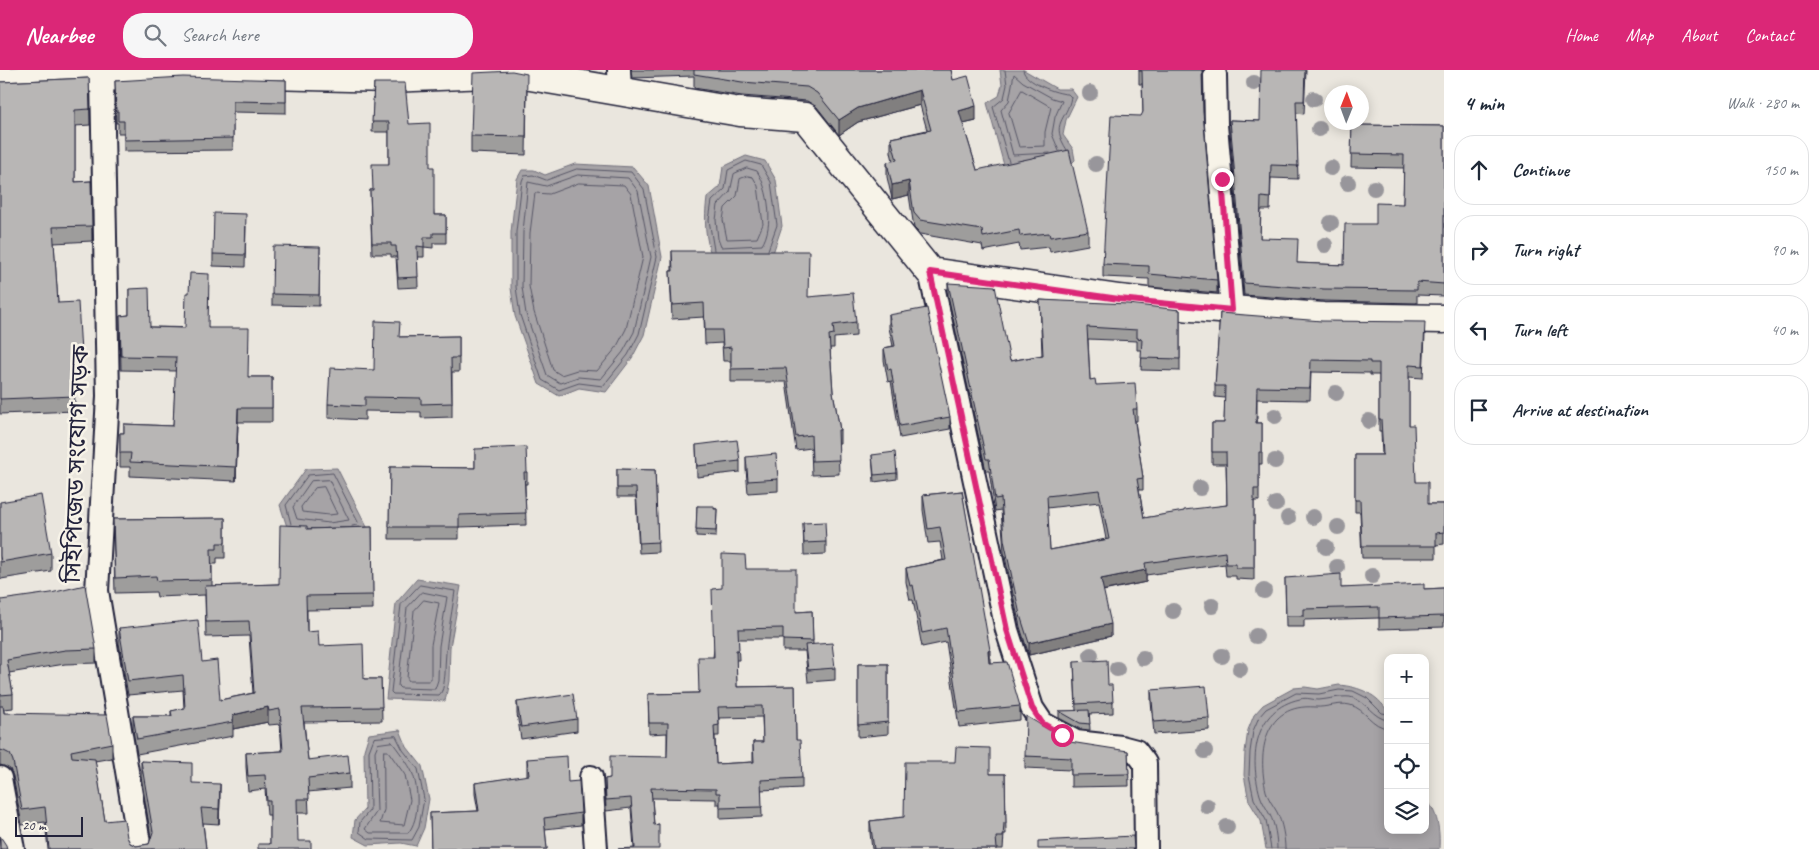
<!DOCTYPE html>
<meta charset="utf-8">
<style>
:root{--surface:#fff;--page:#f6f6f7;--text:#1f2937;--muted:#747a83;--line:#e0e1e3;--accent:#db2777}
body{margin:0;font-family:Caveat,"Noto Sans Bengali",sans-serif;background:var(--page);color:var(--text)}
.controls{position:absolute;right:15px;bottom:15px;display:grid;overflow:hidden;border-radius:10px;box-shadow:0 2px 12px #0003}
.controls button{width:45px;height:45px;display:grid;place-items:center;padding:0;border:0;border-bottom:1px solid var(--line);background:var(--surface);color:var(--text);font:25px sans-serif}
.compass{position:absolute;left:1324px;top:15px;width:45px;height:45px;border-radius:50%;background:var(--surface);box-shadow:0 2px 12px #0003;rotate:1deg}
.scale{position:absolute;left:15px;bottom:12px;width:68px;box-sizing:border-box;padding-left:5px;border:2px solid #22223b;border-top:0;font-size:14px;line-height:18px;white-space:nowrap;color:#22223b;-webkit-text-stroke:4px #f7f3e8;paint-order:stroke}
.stop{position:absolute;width:15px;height:15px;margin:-11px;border:4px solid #db2777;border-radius:50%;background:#fff}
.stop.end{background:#db2777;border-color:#fff;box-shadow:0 1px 5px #0008}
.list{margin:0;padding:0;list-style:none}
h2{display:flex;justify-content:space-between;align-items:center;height:65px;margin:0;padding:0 20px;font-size:21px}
h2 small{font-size:16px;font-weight:400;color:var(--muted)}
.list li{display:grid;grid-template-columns:32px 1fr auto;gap:15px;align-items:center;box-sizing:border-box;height:70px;margin:0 10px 10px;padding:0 10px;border:1px solid var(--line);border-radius:20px}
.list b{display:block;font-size:19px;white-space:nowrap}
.list em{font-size:16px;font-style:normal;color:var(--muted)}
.icon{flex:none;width:28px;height:28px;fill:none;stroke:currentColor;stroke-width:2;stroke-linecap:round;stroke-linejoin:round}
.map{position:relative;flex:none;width:1444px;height:779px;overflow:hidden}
header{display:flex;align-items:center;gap:30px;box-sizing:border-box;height:70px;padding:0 25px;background:var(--accent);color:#fff}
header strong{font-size:24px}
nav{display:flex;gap:28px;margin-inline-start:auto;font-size:18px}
.search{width:350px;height:45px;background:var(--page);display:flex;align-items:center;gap:12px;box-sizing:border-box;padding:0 18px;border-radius:20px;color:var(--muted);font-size:19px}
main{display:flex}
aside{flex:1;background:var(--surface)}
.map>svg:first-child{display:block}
</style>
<header>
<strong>Nearbee</strong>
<div class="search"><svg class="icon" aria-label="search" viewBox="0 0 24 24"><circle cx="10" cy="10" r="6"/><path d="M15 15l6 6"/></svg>Search here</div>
<nav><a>Home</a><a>Map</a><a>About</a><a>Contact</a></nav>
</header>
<main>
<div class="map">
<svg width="1444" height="779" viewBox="0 0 1444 779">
<rect width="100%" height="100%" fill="#eae6de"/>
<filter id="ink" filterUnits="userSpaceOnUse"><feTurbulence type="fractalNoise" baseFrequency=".02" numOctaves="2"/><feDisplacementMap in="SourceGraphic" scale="10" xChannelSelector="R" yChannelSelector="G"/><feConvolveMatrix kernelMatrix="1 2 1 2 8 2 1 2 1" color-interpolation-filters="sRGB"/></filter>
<g filter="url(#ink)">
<path fill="#a6a3a6" stroke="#716f7b" d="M 1000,0 L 1024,0 L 1057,19 L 1071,19 L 1077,27 L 1066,50 L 1063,65 L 1073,79 L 1075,90 L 1068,97 L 1005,99 L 987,33 L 999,26 L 1002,15 Z
M 746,86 L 765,91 L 776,110 L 782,156 L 772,186 L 712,188 C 705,167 704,150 707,128 L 720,117 L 723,97 Z
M 575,94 L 633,97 L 649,116 L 662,187 L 644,265 L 632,288 L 606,322 L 579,318 L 559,326 L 539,314 L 515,246 L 511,218 L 511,162 L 517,109 L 522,100 L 534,100 L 545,105 Z
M 337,398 L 368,459 L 288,460 L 280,435 L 306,399 Z
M 417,509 L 461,516 L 450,577 L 449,611 L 445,631 L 386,629 L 396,533 Z
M 1339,615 C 1360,617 1377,624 1388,642 L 1388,760 L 1425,760 L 1425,728 C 1438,742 1440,760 1439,779 L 1266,779 L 1261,751 L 1249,731 L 1244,705 L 1245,682 L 1248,660 L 1254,645 L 1263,635 L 1294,618 L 1305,617 L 1318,619 Z
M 400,660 L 407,677 L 422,696 L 429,729 L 424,758 L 416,776 L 401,773 L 368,775 L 353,767 L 355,750 L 365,739 L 364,680 L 369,664 Z"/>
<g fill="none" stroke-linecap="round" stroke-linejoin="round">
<path stroke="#575666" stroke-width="1" d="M 1005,0 L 1007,15 L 1004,28 L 993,37 L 1009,92
M 1023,0 C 1024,12 1057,24 1068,24 L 1071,27 C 1067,51 1049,52 1067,80
M 1022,20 L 1051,37 L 1045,62 L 1045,76 L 1019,77 L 1009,43 Z
M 1050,83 L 1013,85 L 1001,40 L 1009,31 L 1014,4 L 1023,12 L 1052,28 L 1062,31 L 1055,47 L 1052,64 L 1059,81
M 747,98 L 757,101 C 769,120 774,156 762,175 L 721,177 L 718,169 L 716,150 L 718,135 L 730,122 L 734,104 Z
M 577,99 L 631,102 L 644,119 L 657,187 L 639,264 L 628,285 L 603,316 L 579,313 L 559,320 L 542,310 L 520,245 L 516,217 L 516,162 L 522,111 L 524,106 L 533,105 L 546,110 Z
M 578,105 L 628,108 L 638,121 L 651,187 L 634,262 L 623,282 L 601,309 L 578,307 L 560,313 L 547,305 L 526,244 L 522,217 L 523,162 L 528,112 L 546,116 Z
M 748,106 L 753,107 L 758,116 L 763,154 L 757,168 L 727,169 L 723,150 L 725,138 L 737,126 L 740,109 Z
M 579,113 L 624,115 L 631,124 L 643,187 L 626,259 L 616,278 L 597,301 L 577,300 L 561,305 L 553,300 L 534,242 L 529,216 L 530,163 L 535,123 L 549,124 Z
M 714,180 L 709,150 L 712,131 L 725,119 L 728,100 L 746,91 L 761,95 L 771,112 L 777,155 L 768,180
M 329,410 L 349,450 L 329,453 L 297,449 L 293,437 L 311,411 Z
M 324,417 L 337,444 L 329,445 L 302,442 L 301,437 L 315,418 Z
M 291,454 L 286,435 L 308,405 L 333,403 L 358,452 L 357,455 L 352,456
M 420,515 L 455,521 C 451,549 445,575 445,604 C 444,611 444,621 439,625 L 393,624 L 391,622 L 401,535 Z
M 422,522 L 447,527 L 439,576 L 438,610 L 435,619 L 400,618 L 398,616 L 407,538 Z
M 424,530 L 439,533 L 431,575 L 431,609 L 428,611 L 409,611 L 407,608 L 414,541 Z
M 396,666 L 403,680 L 418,699 L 424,729 L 419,757 L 412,770 L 369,769 L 359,762 L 360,752 L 370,740 L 369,681 L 374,668 Z
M 392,672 C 396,677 410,696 412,702 C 419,718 420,749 408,763 L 370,763 L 365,759 L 377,741 L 375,681 L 378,674 Z
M 384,681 L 388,681 L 405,705 L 410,730 L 404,755 L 380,753 L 384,740 Z
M 1271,779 L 1266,750 L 1254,729 L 1249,705 L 1250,682 L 1253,661 L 1259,647 L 1266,639 L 1296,623 L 1319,624 L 1339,620 L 1353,621 L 1367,628 L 1382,643 L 1388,644
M 1277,779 C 1277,769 1275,754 1270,745 C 1267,739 1262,732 1260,725 C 1249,687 1254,639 1300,629 C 1307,627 1313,630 1319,630 C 1330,629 1339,626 1350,627 C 1366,630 1373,649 1388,650
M 1285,779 C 1285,768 1282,752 1277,742 C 1273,735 1268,729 1266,721 C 1257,682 1264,633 1315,637 C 1327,638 1338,632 1350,635 C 1366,639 1371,657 1388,658"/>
<defs>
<path id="street" d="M 619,0 L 620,21
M 1215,5 L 1216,55 L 1232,240
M 102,7 L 108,326 L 97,521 L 140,779
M 930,202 L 1007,560 L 1032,638 L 1042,653 L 1076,672 L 1121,677 L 1136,681 L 1145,693 L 1146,779
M 591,707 L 596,779
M 0,708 L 13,779"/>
<path id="secondary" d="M 0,12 L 183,3 L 389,8 L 513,3 L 740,42 L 805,47 L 930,202 L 1119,229 L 1192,237 L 1323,247 L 1444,249"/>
</defs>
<use href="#street" stroke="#22223b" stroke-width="26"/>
<use href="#secondary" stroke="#22223b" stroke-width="31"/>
<use href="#street" stroke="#f7f3e8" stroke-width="22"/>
<use href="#secondary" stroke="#f7f3e8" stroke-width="28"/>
</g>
<g fill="#98969b">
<circle cx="1254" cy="13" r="8"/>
<circle cx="1090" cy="23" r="8"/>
<circle cx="1314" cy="29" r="8"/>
<circle cx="1319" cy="59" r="8"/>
<circle cx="1096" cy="94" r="8"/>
<circle cx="1331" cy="98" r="8"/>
<circle cx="1348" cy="113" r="8"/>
<circle cx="1374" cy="118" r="8"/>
<circle cx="1331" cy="153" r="8"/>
<circle cx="1325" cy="175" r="8"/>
<circle cx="1336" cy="323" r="8"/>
<circle cx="1275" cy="346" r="8"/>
<circle cx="1369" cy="351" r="8"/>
<circle cx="1275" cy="391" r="8"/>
<circle cx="1200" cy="418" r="8"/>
<circle cx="1276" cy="434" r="8"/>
<circle cx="1313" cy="447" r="8"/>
<circle cx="1288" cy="448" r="8"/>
<circle cx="1338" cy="457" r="8"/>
<circle cx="1326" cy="477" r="8"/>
<circle cx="1337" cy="497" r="8"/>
<circle cx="1372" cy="506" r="8"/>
<circle cx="1264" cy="521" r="8"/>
<circle cx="1212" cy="536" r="8"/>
<circle cx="1173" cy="541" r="8"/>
<circle cx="1256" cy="566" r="8"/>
<circle cx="1091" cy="585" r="8"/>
<circle cx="1222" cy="586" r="8"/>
<circle cx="1143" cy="588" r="8"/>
<circle cx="1117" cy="599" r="8"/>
<circle cx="1240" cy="599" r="8"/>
<circle cx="1205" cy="681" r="8"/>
<circle cx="1207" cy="736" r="8"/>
<circle cx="1227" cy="757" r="8"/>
</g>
<path fill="#9e9d9c" stroke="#22223b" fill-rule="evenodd" d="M 631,0 L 951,0 L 953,10 L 976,51 L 963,54 L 977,100 L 1088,161 L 1088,175 L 1050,182 L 1049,177 L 1020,180 L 1019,174 L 983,181 L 982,175 L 920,164 L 914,158 L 909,125 L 892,129 L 887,107 L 887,92 L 893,91 L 891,82 L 891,68 L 927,60 L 920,35 L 858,52 L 839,65 L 817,37 L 807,31 L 742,26 L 694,18 L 694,6 L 632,8 Z
M 1139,0 L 1203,0 L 1202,4 L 1203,42 L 1217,210 L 1217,223 L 1149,217 L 1149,209 L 1103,207 L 1103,194 L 1143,42 L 1142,14 L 1139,14 Z
M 1306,0 L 1304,44 L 1296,43 L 1298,109 L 1271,108 L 1270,140 L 1261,140 L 1260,168 L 1297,193 L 1344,195 L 1376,154 L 1403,134 L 1404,98 L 1351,97 L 1352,55 L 1444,56 L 1444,226 L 1417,225 L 1417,233 L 1324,231 L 1244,225 L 1230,62 L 1230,50 L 1260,51 Z
M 89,8 L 90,55 L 75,56 L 75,112 L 91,111 L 92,171 L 54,173 L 58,233 L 81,283 L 81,298 L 74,299 L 75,341 L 0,344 L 0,12 Z
M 286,10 L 286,43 L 233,42 L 233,80 L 124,81 L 124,63 L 118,63 L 118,53 L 116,53 L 115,11 Z
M 374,13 L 409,54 L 430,97 L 434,145 L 446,145 L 446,173 L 433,173 L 433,178 L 424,177 L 424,187 L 417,187 L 418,217 L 398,218 L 396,187 L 391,187 L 391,184 L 372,184 L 370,120 L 373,120 L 389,94 L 389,62 L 372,62 Z
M 527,21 L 526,85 L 471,83 L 471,66 Z
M 246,156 L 245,197 L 213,196 L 213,184 Z
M 320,177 L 319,236 L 272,235 L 272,224 Z
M 672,181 L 808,227 L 856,252 L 856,266 L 834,268 L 834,278 L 830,278 L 833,322 L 840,360 L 840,373 L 838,373 L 839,404 L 812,405 L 811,378 L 796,380 L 786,312 L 731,312 L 731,291 L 723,291 L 722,273 L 705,274 L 704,247 L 672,249 L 670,201 L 672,201 Z
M 948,213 L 1010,291 L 1042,285 L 1040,230 L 1180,240 L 1180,301 L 1141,300 L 1142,280 L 1137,280 L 1137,271 L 1088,269 L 1090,310 L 1096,315 L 1137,339 L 1137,351 L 1135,351 L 1143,408 L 1143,420 L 1139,420 L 1144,448 L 1227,435 L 1226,394 L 1212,394 L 1212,353 L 1224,353 L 1225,328 L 1215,327 L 1215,316 L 1220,243 L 1425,264 L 1423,308 L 1409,307 L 1409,355 L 1416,412 L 1428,434 L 1444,434 L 1444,474 L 1436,475 L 1436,488 L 1362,488 L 1360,442 L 1355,442 L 1355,385 L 1382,385 L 1381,361 L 1379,361 L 1379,305 L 1370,305 L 1370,303 L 1311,302 L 1310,330 L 1257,329 L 1257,353 L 1262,353 L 1262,394 L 1259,394 L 1259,431 L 1254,431 L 1254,510 L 1236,509 L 1236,506 L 1226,506 L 1225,494 L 1146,505 L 1146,512 L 1103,521 L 1111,566 L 1029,585 L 1020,557 L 1004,482 L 1001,440 L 995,441 L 989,401 L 986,401 L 948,225 ZM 1099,432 L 1106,469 L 1050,480 L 1047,438 Z
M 129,219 L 150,257 L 209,258 L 248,307 L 272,307 L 272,352 L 238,352 L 236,411 L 130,406 L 130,397 L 120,397 L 120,363 L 124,363 L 124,354 L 173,356 L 176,301 L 121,300 L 120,246 L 129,245 Z
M 889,245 L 950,347 L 950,359 L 900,368 L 891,311 L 888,312 L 884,290 L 884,278 L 893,276 L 889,258 Z
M 459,266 L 459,302 L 452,302 L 452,347 L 421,348 L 421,342 L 365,341 L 365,350 L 328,348 L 328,334 L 374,300 L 400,267 Z
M 696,375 L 740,391 L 740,402 L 697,407 Z
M 475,379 L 527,402 L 527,414 L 525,414 L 526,455 L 459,457 L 459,469 L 389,469 L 390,397 L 475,398 Z
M 872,385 L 897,403 L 897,409 L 874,412 Z
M 746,387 L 778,409 L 778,421 L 748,423 L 746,399 Z
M 617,399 L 655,400 L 658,482 L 639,483 L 636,427 L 617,427 Z
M 962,421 L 990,593 L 1020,636 L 1020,650 L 959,657 L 946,572 L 922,577 L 913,530 L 910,530 L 906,512 L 906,498 L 943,490 L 940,472 L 928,473 L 923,440 L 923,425 Z
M 0,432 L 51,483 L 51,501 L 1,509 L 0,504 Z
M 697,436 L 717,439 L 716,467 L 696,466 Z
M 225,448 L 225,488 L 217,488 L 217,494 L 212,494 L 212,516 L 279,514 L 307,459 L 372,457 L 373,539 L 307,540 L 307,562 L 319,576 L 364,609 L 381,609 L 382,651 L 304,652 L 308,690 L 350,703 L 350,718 L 308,722 L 309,743 L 297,743 L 270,774 L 270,745 L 267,745 L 265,719 L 248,721 L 246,697 L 246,683 L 282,681 L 280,654 L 269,655 L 268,652 L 233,659 L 233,666 L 137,684 L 133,660 L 133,646 L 171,646 L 171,641 L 184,639 L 183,620 L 128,625 L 119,573 L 119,558 L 202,592 L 220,630 L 253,623 L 249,566 L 206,567 L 205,525 L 157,527 L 156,522 L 115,523 L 113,449 Z
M 803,453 L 826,472 L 826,484 L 804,485 Z
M 746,499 L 796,542 L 812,541 L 813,575 L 835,598 L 835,610 L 808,612 L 805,581 L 783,581 L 783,569 L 738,569 L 739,590 L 736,590 L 737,617 L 795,616 L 796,670 L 802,708 L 802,718 L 761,720 L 762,747 L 720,749 L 720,734 L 716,734 L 716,729 L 652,728 L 654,755 L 659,754 L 634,778 L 631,738 L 606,741 L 605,709 L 610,708 L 667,687 L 667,663 L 649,664 L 648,624 L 698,623 L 713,587 L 722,518 ZM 762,647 L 763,672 L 753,672 L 753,692 L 716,694 L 715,666 L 719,666 L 719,648 Z
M 1285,508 L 1341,518 L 1424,519 L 1444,518 L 1444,557 L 1379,559 L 1379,548 L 1304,550 L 1304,557 L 1286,557 Z
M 1,530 L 96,579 L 96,593 L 65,594 L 9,603 L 13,624 L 13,638 L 4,639 L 4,643 L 112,673 L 112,688 L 95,691 L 105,751 L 127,767 L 130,773 L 136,776 L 149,774 L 151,767 L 141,706 L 141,691 L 192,713 L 220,729 L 219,754 L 203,753 L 206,779 L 48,779 L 45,752 L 22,755 L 13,706 L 10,699 L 4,696 L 0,695 L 0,534 L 1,534 Z
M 1074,592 L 1108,615 L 1113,632 L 1113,643 L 1089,644 L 1090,660 L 1080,659 L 1059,648 L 1059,641 L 1076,641 Z
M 858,594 L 888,594 L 888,664 L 858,667 Z
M 1151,620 L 1209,648 L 1209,660 L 1154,664 L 1151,632 Z
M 517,632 L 577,649 L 577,661 L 521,669 L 517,644 Z
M 1128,681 L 1129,716 L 1071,717 L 1071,700 L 1025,698 L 1025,686 Z
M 527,689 L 568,712 L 581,743 L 581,755 L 545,759 L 547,779 L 431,779 L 430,743 L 478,741 L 475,724 L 475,713 L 527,706 Z
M 990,704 L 1005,704 L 1006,764 L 1004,764 L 1003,779 L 872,779 L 870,763 L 870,751 L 904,747 Z"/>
<path fill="#817f7f" stroke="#22223b" d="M 920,20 L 920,35 L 858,52 L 839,65 L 839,50 L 858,38 Z
M 976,36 L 976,51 L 959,55 L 959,41 Z
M 909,111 L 909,125 L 892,129 L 892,115 Z
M 238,338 L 238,352 L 236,411 L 236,397 Z
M 1146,500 L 1146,512 L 1101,521 L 1101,509 Z
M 1111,554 L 1111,566 L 1029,585 L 1029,573 Z
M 990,580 L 990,594 L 988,595 L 988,581 Z
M 268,637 L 268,652 L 233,659 L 233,645 Z
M 220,714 L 220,729 L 219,754 L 219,739 Z"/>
<path fill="#b8b6b5" stroke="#22223b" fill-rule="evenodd" d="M 694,0 L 951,0 L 953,10 L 968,6 L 976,36 L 959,41 L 977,100 L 1069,80 L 1088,161 L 1050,167 L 1049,163 L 1020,166 L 1019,160 L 983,167 L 982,160 L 920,150 L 914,143 L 909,111 L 892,115 L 887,92 L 897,90 L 891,68 L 931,60 L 920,20 L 858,38 L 839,50 L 817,23 L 807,17 L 742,12 L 694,4 Z
M 1139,0 L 1202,0 L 1203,42 L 1217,210 L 1149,204 L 1149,196 L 1103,194 L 1111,45 L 1141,46 L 1143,42 L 1142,1 L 1139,1 Z
M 1261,0 L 1305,0 L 1304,31 L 1296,31 L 1298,96 L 1271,95 L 1270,128 L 1261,127 L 1260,168 L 1298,169 L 1297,193 L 1344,195 L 1345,154 L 1376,154 L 1376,133 L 1403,134 L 1404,85 L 1351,84 L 1352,55 L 1444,56 L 1444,214 L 1417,212 L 1417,220 L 1324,219 L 1244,213 L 1230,50 L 1260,51 Z
M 512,1 L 527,4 L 526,67 L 471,66 L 473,3 Z
M 183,7 L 286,10 L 286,32 L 233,31 L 233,68 L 124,70 L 124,51 L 118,51 L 118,41 L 116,41 L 115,11 Z
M 89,8 L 90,39 L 75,40 L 75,112 L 91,111 L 92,156 L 53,157 L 58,233 L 78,232 L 81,283 L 73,283 L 75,326 L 0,329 L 0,12 Z
M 374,13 L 405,13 L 409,54 L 430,53 L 430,97 L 434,97 L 434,145 L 446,145 L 446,163 L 433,163 L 433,167 L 424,167 L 424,177 L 417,176 L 418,207 L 398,208 L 396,176 L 391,176 L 391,173 L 372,173 L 370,120 L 373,120 L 372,94 L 389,94 L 389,52 L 372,52 Z
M 214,143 L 246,144 L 245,185 L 213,184 Z
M 273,176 L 320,177 L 319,225 L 272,224 Z
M 672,181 L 809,181 L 808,227 L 853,223 L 856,252 L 833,255 L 834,264 L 829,265 L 833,322 L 840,360 L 838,360 L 839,390 L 812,391 L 811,365 L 796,367 L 786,298 L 731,299 L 731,277 L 723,278 L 722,260 L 705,260 L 704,233 L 672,235 L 670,201 L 673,201 Z
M 190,203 L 209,204 L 208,258 L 249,258 L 248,307 L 272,307 L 272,338 L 238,338 L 236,397 L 130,392 L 131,383 L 120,383 L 120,363 L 124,363 L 124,354 L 173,356 L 176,287 L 121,286 L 120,246 L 129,245 L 129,219 L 149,218 L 150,257 L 185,258 L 186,223 L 189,223 Z
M 948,213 L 995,216 L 1010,291 L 1043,285 L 1040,230 L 1128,234 L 1180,240 L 1180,289 L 1141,288 L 1142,269 L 1137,268 L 1137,260 L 1087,257 L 1090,310 L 1095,309 L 1096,315 L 1135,313 L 1137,339 L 1133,339 L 1143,408 L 1137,409 L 1144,448 L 1184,441 L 1184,440 L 1227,435 L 1226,382 L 1212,382 L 1212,353 L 1224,353 L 1225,316 L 1215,316 L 1220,243 L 1322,251 L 1425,252 L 1423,296 L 1409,295 L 1409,355 L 1414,355 L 1416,412 L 1428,412 L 1428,434 L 1444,434 L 1444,462 L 1436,463 L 1436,476 L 1362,476 L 1360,430 L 1355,430 L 1355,385 L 1383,385 L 1381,349 L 1379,349 L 1379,293 L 1370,293 L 1370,291 L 1311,290 L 1310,318 L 1257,317 L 1256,353 L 1262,353 L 1262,382 L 1259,382 L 1259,419 L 1254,419 L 1254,498 L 1236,498 L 1236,494 L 1226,494 L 1225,482 L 1145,493 L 1146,500 L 1101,509 L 1111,554 L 1029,573 L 1020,545 L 1004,470 L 1001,428 L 995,429 L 989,389 L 986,389 ZM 1099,420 L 1109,469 L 1050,480 L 1047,426 Z
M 927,238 L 950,347 L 900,356 L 891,299 L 888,300 L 884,278 L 895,276 L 889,245 Z
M 375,251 L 400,252 L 399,267 L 459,266 L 459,288 L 451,288 L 452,333 L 421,334 L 421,328 L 365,327 L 365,336 L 328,334 L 330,298 L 374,300 Z
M 737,370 L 740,391 L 697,396 L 696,375 Z
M 526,377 L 527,402 L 524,402 L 526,443 L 459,445 L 459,457 L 389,457 L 390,397 L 475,398 L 475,379 Z
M 895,382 L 897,403 L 874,405 L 872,385 Z
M 776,384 L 778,409 L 748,411 L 746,387 Z
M 617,399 L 655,400 L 658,472 L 639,473 L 636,418 L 617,418 Z
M 962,421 L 990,580 L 988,581 L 989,593 L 1007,592 L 1020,636 L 959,642 L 946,558 L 922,563 L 913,515 L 910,516 L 906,498 L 946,490 L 940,457 L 928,459 L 923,425 Z
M 41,425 L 51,483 L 1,492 L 0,486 L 0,432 Z
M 697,436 L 714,436 L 714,439 L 717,439 L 716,461 L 696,460 Z
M 225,448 L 225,473 L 217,473 L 217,479 L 211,479 L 212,510 L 157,511 L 156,506 L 115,508 L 113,449 Z
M 825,452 L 826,472 L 804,473 L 803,453 Z
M 280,455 L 307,456 L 307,459 L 372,457 L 373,525 L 306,526 L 307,562 L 318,561 L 319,576 L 363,574 L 364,609 L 381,609 L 382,637 L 302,638 L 308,690 L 348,685 L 350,703 L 308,708 L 309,729 L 297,729 L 298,771 L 311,771 L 311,779 L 258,779 L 258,774 L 270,774 L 270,731 L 267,731 L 265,705 L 248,706 L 246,683 L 283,681 L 280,639 L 269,641 L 268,637 L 233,645 L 233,652 L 137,669 L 133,646 L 172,646 L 171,641 L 185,638 L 183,605 L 128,611 L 119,558 L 198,550 L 202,592 L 217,590 L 220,630 L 254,623 L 249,551 L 206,552 L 205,516 L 279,514 Z
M 722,484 L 745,485 L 746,499 L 796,499 L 796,542 L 812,541 L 813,571 L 783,570 L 783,558 L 738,559 L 739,580 L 736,580 L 737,617 L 795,616 L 796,670 L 800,670 L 802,708 L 761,710 L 762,737 L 720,738 L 720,723 L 716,723 L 716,719 L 651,718 L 654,755 L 659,754 L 659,779 L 618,779 L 635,778 L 631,728 L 606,730 L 605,709 L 610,708 L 610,686 L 667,687 L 668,653 L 649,653 L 648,624 L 699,623 L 698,587 L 714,587 L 712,519 L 722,518 ZM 762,636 L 763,672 L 753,672 L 754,692 L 716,694 L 714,656 L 719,655 L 718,637 Z
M 1341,504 L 1341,518 L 1424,514 L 1424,519 L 1444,518 L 1444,546 L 1379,548 L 1379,537 L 1304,539 L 1304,546 L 1286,546 L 1285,508 Z
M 85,515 L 96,579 L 65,580 L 7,590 L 13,624 L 0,625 L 0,534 L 2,534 L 1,530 L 51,523 Z
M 832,573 L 835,598 L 808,600 L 805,575 Z
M 1107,590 L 1108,615 L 1112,615 L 1113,632 L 1076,634 L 1074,592 Z
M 858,594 L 888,594 L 888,652 L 858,655 Z
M 1206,616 L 1209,648 L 1154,652 L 1151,620 Z
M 573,624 L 577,649 L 521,657 L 517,632 Z
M 0,636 L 3,636 L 4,643 L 107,645 L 112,673 L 71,681 L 72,687 L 95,689 L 105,751 L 124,749 L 127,767 L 130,773 L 136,776 L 149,774 L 153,762 L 141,691 L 192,693 L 192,713 L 220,714 L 219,739 L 201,738 L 206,779 L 49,779 L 45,737 L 22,740 L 13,691 L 10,684 L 4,681 L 0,680 Z
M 1089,640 L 1090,654 L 1080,653 L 1059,641 Z
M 1026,646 L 1070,672 L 1128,681 L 1129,704 L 1071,705 L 1071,688 L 1025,686 Z
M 956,677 L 990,678 L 990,704 L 1005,704 L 1006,753 L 1004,753 L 1003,767 L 996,767 L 997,779 L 874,779 L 870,751 L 904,747 L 905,692 L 955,692 Z
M 567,686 L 568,712 L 579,711 L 581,743 L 544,748 L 547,779 L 431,779 L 430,743 L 479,741 L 475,713 L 529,705 L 527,689 Z
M 0,766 L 6,775 L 7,779 L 0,779 Z
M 1133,766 L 1134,779 L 1038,779 L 1038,771 Z"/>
</g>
<g fill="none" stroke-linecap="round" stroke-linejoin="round" filter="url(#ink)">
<path stroke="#db2777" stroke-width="6" d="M 1062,665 L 1042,653 L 1032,638 L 1007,560 L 930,202 L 1119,229 L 1232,240 L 1222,109"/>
</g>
<g text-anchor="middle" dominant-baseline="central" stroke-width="5" stroke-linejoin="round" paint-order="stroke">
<g font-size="24" fill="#22223b" stroke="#f7f3e8">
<text transform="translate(76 394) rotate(-88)">সিইপিজেড সংযোগ সড়ক</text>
</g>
</g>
</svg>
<div class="controls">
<button>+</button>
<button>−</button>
<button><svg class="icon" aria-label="locate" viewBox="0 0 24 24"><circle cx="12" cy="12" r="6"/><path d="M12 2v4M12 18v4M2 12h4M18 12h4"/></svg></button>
<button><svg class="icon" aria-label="layers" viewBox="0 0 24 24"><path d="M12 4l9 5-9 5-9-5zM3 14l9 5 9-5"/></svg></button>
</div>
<svg class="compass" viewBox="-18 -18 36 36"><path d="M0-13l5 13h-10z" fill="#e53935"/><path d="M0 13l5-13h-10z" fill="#747a83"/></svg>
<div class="scale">20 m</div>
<div class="stop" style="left:1062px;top:665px"></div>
<div class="stop end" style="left:1222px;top:109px"></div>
</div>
<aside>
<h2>4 min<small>Walk · 280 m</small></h2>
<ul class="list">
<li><svg class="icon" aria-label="ahead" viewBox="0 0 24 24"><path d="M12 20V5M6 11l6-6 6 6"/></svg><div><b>Continue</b></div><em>150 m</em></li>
<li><svg class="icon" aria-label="right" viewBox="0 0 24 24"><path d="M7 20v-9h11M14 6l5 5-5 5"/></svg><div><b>Turn right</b></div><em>90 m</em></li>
<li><svg class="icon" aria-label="left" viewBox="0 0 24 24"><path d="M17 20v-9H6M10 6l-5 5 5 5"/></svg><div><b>Turn left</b></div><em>40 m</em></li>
<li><svg class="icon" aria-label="arrive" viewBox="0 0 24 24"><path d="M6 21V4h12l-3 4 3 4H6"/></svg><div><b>Arrive at destination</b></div></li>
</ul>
</aside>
</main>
